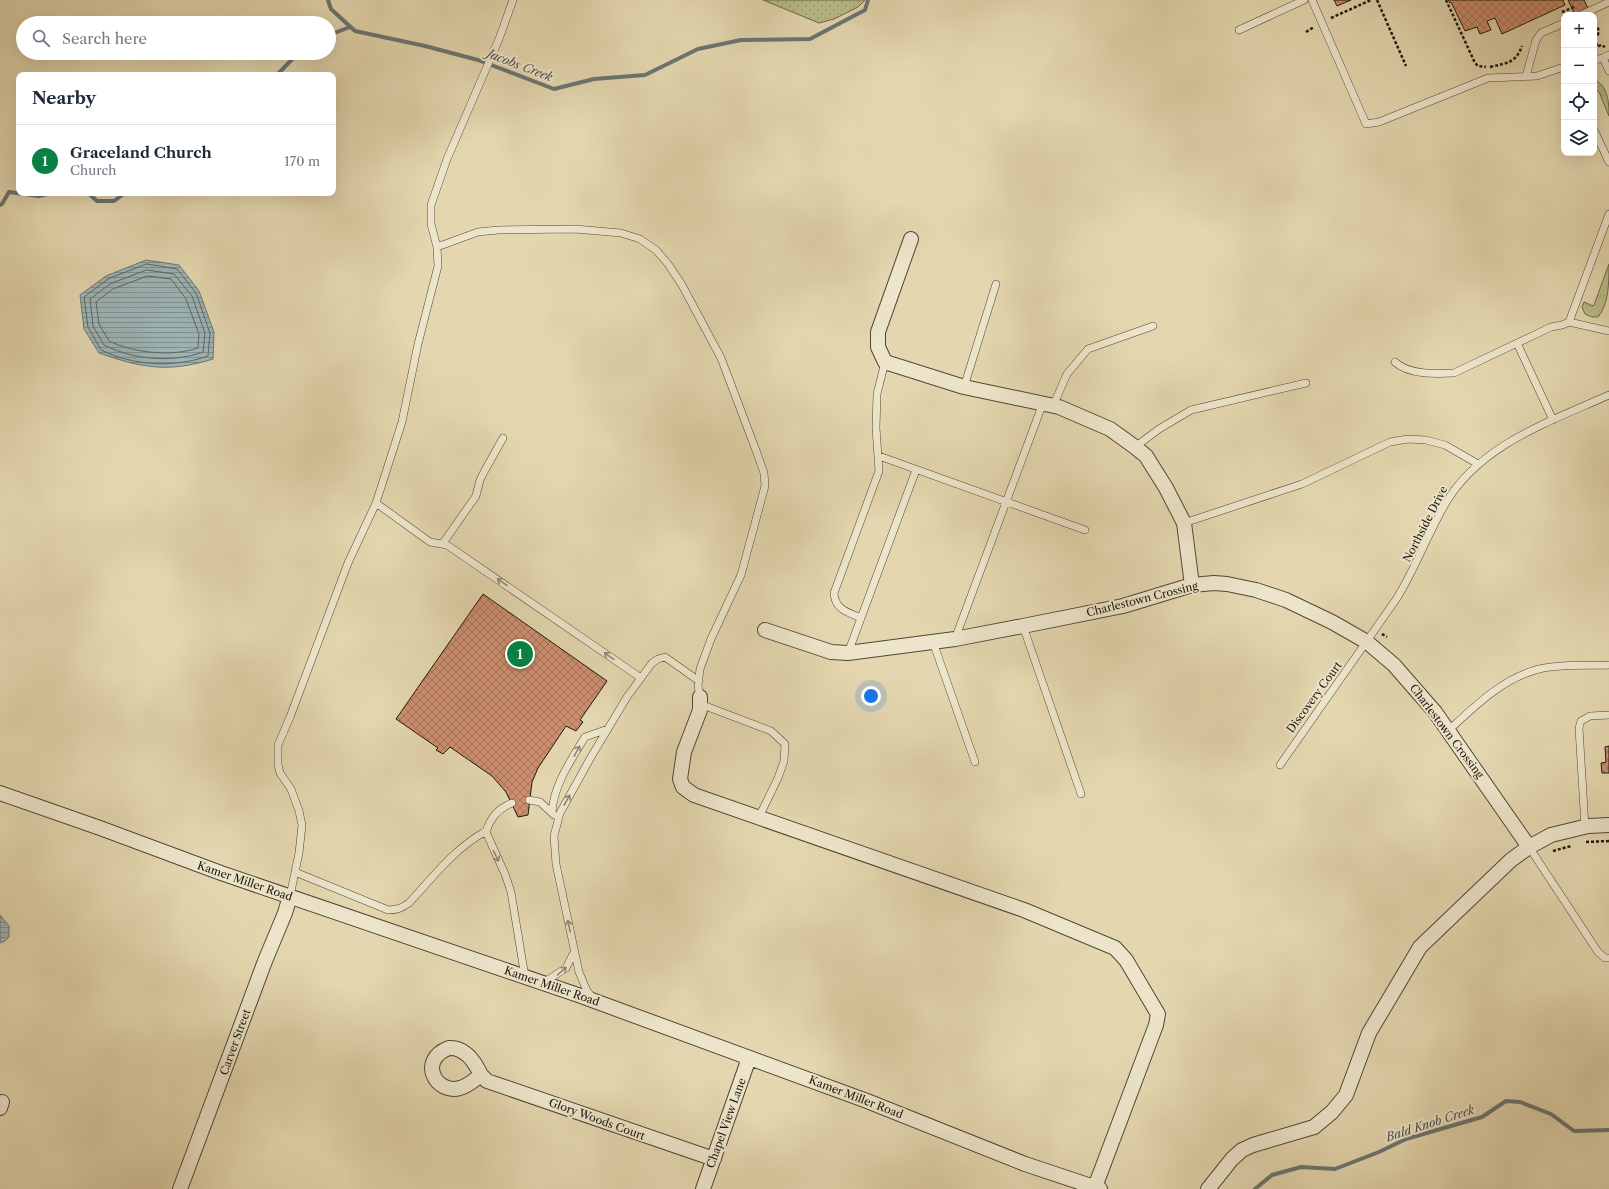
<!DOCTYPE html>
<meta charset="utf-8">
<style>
:root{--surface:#fff;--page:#f6f6f7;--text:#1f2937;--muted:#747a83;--line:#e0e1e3;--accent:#0b8043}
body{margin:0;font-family:"Libre Caslon Text",serif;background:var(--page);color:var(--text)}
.controls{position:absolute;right:12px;top:12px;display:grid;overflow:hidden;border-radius:8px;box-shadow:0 4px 16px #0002}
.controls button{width:36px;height:36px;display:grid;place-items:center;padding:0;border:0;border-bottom:1px solid var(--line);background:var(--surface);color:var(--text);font:20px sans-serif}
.you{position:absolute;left:871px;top:696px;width:14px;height:14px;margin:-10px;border:3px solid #fff;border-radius:50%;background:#1a73e8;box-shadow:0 0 0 6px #1a73e833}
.badge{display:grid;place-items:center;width:26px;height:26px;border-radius:50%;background:var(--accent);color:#fff;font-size:13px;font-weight:700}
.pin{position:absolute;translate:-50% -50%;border:2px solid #fff;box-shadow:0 1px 4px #0006}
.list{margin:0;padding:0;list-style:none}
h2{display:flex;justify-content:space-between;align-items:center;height:52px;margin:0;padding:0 16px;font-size:17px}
h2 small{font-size:13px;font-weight:400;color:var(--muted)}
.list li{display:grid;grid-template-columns:26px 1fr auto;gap:12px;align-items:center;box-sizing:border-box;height:72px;padding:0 16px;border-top:1px solid var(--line)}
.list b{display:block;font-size:15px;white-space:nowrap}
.list p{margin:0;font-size:13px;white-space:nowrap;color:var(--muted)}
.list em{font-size:13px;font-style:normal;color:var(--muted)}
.icon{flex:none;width:22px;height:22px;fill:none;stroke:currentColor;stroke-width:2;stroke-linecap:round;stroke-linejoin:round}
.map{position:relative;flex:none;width:1609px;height:1189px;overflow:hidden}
.search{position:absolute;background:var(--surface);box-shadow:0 4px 16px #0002;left:16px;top:16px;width:320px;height:44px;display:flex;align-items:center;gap:10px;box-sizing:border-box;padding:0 14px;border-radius:22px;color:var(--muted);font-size:15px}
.panel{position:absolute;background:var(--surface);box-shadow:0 4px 16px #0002;left:16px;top:72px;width:320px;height:124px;border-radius:8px}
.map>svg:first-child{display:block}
</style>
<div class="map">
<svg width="1609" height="1189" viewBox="0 0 1609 1189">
<defs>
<pattern id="grass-tufts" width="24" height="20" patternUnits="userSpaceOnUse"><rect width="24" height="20" fill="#b9bd87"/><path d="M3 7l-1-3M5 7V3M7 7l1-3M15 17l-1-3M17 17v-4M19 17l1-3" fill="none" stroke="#9fa273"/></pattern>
<pattern id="park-dots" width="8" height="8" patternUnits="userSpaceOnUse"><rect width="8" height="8" fill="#b9bd87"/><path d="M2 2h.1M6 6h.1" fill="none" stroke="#9fa273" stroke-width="1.8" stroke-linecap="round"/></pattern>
<pattern id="water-rules" width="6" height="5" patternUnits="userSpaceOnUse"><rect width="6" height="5" fill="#9db6b8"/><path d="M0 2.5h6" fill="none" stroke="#7f9394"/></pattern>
<pattern id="building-cross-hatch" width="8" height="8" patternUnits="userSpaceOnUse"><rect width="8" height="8" fill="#cd8f6f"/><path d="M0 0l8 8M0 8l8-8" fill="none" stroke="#a6745a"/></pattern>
</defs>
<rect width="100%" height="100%" fill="#e4d7af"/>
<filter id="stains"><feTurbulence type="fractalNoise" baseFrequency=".005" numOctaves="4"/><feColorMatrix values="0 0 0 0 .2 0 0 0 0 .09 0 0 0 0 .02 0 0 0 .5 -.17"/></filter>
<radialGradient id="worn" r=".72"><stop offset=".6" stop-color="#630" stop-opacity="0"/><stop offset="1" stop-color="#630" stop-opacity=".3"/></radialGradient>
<path fill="url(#grass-tufts)" stroke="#6c6a4a" d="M 1594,79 C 1608,87 1609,101 1609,116 L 1599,92 L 1596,89 L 1594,89 Z
M 1609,264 C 1609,282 1609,304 1598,317 L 1592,317 L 1585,314 L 1582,307 L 1584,302 L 1593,306 L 1594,305 Z"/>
<path fill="url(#park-dots)" stroke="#6c6a4a" d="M 763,0 L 865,0 L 858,7 L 834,19 L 819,23 Z"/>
<path fill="url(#water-rules)" stroke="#6a7674" d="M 146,260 L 179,265 L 199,291 L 214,332 L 213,359 C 168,373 142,368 99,353 L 84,329 L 80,295 L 106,276 Z
M 0,915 L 9,926 L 9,937 L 5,941 L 0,943 Z"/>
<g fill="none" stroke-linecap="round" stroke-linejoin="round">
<path stroke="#5e6663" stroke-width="1" d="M 147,264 L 177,269 L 196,293 L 210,333 L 208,356 C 174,368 134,366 101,350 L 88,327 L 84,297 L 108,279 Z
M 147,270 L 174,274 L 192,296 L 205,333 L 203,352 C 172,363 134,360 104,345 L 93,326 L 90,299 L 110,284 Z
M 148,276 L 171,279 L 186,299 L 199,334 L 198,348 C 171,357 134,353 109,341 L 99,324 L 96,302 L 113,289 Z"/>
<path stroke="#6a7674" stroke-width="4" d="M 328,0 L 331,9 L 355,31 L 425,46 L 478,60 L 554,89 L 594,79 L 645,75 L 698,49 L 741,40 L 810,39 L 865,10 L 868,0
M 329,35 L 350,27
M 277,75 L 298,53
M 88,193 L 97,201 L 114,201 L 125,193
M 0,205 L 2,204 L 9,192 L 39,196 L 52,193
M 1255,1189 L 1272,1175 L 1301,1167 L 1335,1169 L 1379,1152 L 1406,1139 L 1482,1117 L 1506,1101 L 1520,1102 L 1551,1114 L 1574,1131 L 1609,1130"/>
</g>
<path fill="url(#building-cross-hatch)" stroke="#1e170e" d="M 1334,0 L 1351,0 L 1337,6 Z
M 1448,0 L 1563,0 L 1565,5 L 1502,34 L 1495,18 L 1487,21 L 1491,30 L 1480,34 L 1477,27 L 1465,31 L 1451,2 L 1450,3 Z
M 1568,0 L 1584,0 L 1591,15 L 1575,15 Z
M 483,594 L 607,681 L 580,720 L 583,722 L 576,731 L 566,726 L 538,768 L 532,782 L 528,815 L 518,817 L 506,792 L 492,776 L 450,747 L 443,754 L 436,750 L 438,748 L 396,719 Z
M 1609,746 L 1609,773 L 1602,773 L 1601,763 L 1606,762 L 1605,747 Z"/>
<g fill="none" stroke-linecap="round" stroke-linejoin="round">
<defs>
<path id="lane" d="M 1312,0 L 1366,124 L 1379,122 L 1488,78 L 1537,76 L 1564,67
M 1581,15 L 1609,2
M 1239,30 L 1304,0
M 1603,58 L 1609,71
M 1594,60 L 1603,58 L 1609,55
M 1526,76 L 1536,40 L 1541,33 L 1564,23
M 1594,130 L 1609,162
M 437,247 L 478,232 L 498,230 L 575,229 L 621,233 L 640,239 L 656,250 L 668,264 L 682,285 L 721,358 L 757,453 L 764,473 L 765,486 L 741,575 L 711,639 L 700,669 L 698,686 L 700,697
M 1569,322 L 1609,331
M 1517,343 L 1553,420
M 1395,362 C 1409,375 1436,374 1454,373 L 1551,327 L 1562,325 L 1569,322 L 1609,214
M 964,387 L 996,284
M 1053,406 L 1067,374 L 1088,349 L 1153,326
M 1135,447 L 1159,429 L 1191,410 L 1306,383
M 879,456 L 1085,530
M 376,503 L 430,542 L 447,545 L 641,678
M 1184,523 L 1302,484 L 1390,442 L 1408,439 L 1426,440 L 1445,445 L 1478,464
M 443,543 L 476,496 L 480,480 L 484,472 L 503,438
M 861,618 C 848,612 835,610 834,593 L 879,471 L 876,428 L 877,394 L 885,362
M 1023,626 L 1081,794
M 955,639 L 1043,403
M 933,642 L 975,762
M 848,653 L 916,470
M 700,704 L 771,731 L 785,744 L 784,761 L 778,778 L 759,817
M 1449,730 C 1475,706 1503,678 1539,669 C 1561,664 1586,666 1609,665
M 1280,765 L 1397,598 C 1415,569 1427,536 1444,506 C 1478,445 1549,422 1609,395
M 529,800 L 540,802 L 554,815
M 512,803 C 499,808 490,818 486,832 L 505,874 L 511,892 L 525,977
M 552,813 C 553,786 571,760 585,737 L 608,729
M 1585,827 L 1579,728 L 1581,721 L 1590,716 L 1609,715
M 1529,847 L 1598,952 L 1605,958 L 1609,958
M 295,872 L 388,910 C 397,910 402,908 409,903 C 434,876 454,849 486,831
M 290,896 L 299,853 L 302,825 L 299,811 L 291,789 L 280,773 L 278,765 L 278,745 L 290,717 L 348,563 L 376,503 L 402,422 L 418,344 L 438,266 L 437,247 L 431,224 L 431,205 L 447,159 L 499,39 L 513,0
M 543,983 L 566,968 L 574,952
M 593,998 L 587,991 L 579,972 L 556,864 L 554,836 L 560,813 L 591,757 L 627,697 L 652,663 L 658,659 L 665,657 L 699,681"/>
<path id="street" d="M 911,239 L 878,332 L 878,347 L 885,362 L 964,387 L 1059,407 L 1110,429 L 1135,447 L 1146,456 L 1166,488 L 1184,523 L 1192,585
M 765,630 L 831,652 L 848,653 L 955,639 L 1023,626 L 1123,606 L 1192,585 L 1214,583 L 1227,584 L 1256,590 L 1286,600 L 1332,622 L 1367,642 L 1394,665 L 1435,712 L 1529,847 L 1551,835 L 1588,826 L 1609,825
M 700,697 L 700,710 L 684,752 L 680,779 L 683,787 L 694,795 L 1024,910 L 1115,948 L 1126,960 L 1158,1014 L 1156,1025 L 1095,1187
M 0,793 L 100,828 L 221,873 L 581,996 L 867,1101 L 1025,1164 L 1100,1189
M 449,1048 C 465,1047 475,1062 481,1075 C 474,1080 468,1086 460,1088 C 436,1095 417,1060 449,1048 Z
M 481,1075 L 487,1081 L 714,1159
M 0,1108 L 2,1102
M 180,1189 L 265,961 L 285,913 L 290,896
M 703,1189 L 749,1058
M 1208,1189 L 1232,1159 L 1242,1150 L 1253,1145 L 1314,1127 L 1332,1112 L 1346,1095 L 1369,1033 L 1420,947 L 1511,860 L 1529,847"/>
</defs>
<use href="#lane" stroke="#504736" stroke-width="8"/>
<use href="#street" stroke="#504736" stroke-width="16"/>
<path stroke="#1e170e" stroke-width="2.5" stroke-dasharray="3 2" stroke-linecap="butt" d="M 1377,0 L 1406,66
M 1446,0 L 1475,63 L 1478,66 L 1486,67
M 1562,12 L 1574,7
M 1331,18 L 1371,0
M 1594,24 C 1600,28 1600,35 1594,39
M 1306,32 L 1314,27
M 1594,39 L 1598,47
M 1594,49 L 1601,45 L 1605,47
M 1490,67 C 1507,63 1516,63 1522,46
M 1382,634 L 1387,637
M 1586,842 L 1609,841
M 1553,851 L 1571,846"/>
<use href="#lane" stroke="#ede5cb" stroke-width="7"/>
<use href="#street" stroke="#ede5cb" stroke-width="14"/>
</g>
<defs><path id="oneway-shaft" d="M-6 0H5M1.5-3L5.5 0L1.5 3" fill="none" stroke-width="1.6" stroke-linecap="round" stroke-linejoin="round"/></defs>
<g stroke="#908876">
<use href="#oneway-shaft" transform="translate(502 582) rotate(-145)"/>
<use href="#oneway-shaft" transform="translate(609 656) rotate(-145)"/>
<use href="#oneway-shaft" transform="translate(577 751) rotate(-61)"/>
<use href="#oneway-shaft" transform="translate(567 800) rotate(-61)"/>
<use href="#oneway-shaft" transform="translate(496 856) rotate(64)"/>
<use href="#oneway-shaft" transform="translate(569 926) rotate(-102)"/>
<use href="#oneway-shaft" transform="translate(562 971) rotate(-42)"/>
</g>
<g text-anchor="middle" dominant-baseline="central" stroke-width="4" stroke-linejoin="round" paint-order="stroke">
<g font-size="11" fill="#1e170e" stroke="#ede5cb">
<text transform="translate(1425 524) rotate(-63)">Northside Drive</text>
<text transform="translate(1142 599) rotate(-14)">Charlestown Crossing</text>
<text transform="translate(1314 697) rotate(-54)">Discovery Court</text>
<text transform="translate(1447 731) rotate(53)">Charlestown Crossing</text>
<text transform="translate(245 881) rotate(19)">Kamer Miller Road</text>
<text transform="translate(552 986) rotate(19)">Kamer Miller Road</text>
<text transform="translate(235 1042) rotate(-70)">Carver Street</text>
<text transform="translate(856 1097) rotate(21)">Kamer Miller Road</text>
<text transform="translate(597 1119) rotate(20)">Glory Woods Court</text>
<text transform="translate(726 1123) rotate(-70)">Chapel View Lane</text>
</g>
<g font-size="12" font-style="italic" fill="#4a4f4a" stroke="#ede5cb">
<text transform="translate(520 65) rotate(21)">Jacobs Creek</text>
<text transform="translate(1430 1123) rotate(-18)">Bald Knob Creek</text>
</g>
</g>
<rect width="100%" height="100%" filter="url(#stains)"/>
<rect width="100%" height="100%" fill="url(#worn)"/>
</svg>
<div class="controls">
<button>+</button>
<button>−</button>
<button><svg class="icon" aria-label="locate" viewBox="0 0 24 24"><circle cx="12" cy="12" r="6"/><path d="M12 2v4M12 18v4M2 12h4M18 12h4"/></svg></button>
<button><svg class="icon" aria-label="layers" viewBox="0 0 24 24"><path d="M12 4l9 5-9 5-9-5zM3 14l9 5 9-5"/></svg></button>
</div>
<div class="you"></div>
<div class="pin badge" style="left:520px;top:654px">1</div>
<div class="search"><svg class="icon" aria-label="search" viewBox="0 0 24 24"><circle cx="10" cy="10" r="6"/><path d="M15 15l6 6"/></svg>Search here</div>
<section class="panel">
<h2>Nearby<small></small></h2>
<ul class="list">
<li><span class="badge">1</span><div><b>Graceland Church</b><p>Church</p></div><em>170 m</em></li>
</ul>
</section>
</div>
